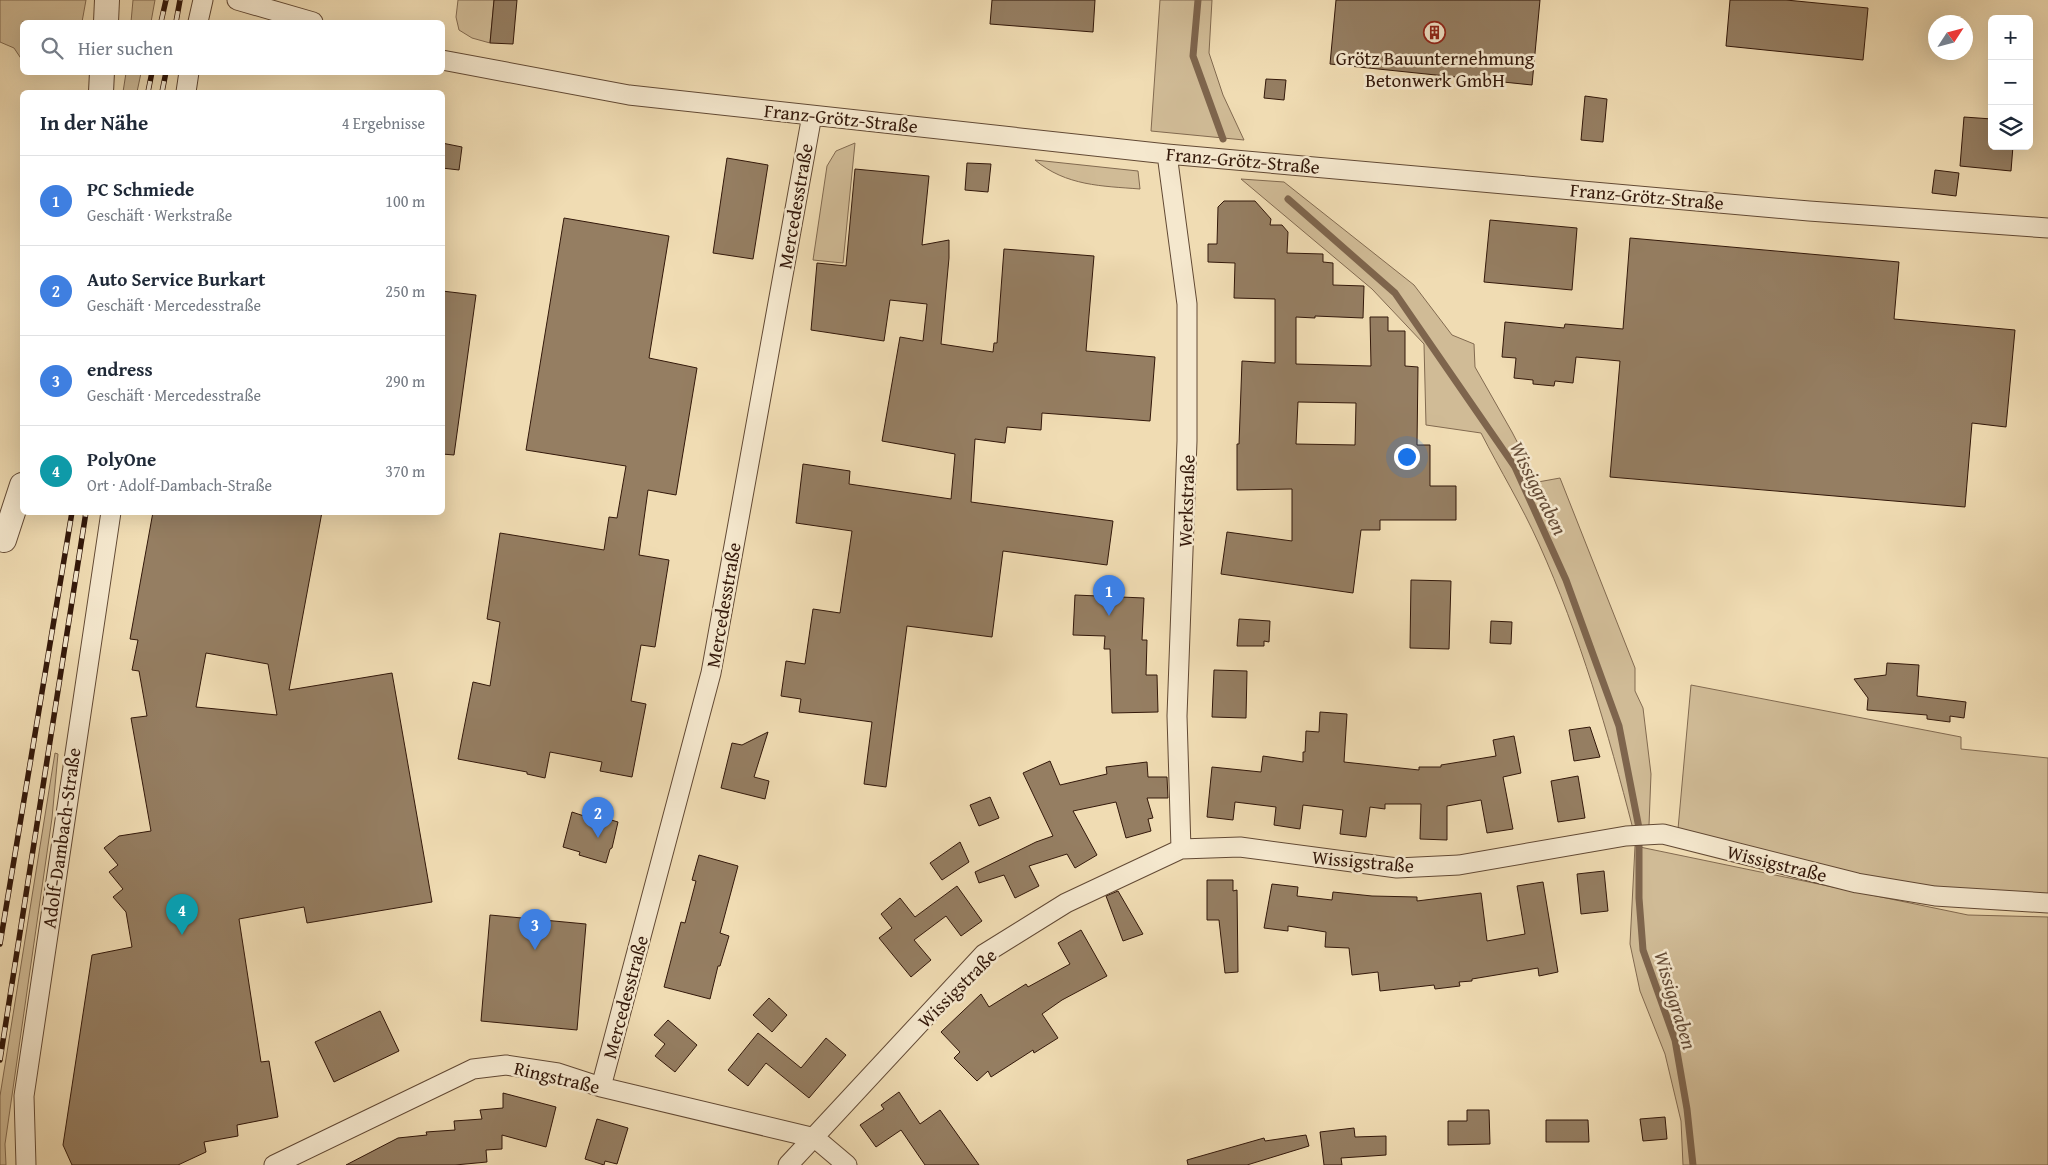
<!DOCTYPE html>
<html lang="de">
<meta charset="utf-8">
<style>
:root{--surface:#fff;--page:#f6f6f7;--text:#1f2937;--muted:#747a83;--line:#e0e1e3;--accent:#d93025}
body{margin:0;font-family:"Gentium Book Plus",serif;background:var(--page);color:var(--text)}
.controls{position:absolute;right:15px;top:15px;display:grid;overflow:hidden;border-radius:8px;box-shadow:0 5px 20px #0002}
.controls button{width:45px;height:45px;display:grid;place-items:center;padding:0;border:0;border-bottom:1px solid var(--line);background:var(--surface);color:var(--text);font:25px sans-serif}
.compass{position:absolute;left:1928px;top:15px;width:45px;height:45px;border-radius:50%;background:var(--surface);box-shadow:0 5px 20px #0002;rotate:54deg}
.you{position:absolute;left:1406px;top:456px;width:18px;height:18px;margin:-12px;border:4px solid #fff;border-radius:50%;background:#1a73e8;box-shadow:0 0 0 8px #1a73e833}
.badge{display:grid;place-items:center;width:32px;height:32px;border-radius:50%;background:var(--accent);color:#fff;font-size:16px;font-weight:700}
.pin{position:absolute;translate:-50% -41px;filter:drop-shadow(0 1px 2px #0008)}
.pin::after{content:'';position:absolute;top:26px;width:18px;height:15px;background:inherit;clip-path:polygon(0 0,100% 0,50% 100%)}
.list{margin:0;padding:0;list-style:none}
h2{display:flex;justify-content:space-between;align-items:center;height:65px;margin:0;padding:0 20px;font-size:21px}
h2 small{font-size:16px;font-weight:400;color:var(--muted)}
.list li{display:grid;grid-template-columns:32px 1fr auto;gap:15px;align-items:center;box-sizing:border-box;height:90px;padding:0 20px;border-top:1px solid var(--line)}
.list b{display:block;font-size:19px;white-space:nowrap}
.list p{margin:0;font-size:16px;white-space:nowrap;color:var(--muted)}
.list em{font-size:16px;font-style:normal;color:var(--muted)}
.icon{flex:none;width:28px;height:28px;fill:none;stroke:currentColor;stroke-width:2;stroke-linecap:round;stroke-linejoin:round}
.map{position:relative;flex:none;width:2048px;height:1165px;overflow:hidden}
.search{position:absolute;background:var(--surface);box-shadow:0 5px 20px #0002;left:20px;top:20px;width:425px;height:55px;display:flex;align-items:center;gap:12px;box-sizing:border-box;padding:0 18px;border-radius:8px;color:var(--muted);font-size:19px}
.panel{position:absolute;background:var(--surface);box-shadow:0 5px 20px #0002;left:20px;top:90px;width:425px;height:425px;border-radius:8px}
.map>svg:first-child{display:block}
</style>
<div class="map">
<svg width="2048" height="1165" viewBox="0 0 2048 1165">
<rect width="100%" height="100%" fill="#f0dcb3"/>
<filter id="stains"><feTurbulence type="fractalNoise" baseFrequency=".004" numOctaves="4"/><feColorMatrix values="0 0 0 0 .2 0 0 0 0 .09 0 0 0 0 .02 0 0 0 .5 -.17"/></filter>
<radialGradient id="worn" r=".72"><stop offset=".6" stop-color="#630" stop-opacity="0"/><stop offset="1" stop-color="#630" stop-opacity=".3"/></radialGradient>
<path fill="#d0bb96" stroke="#826a50" d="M 0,0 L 86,0 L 82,22 L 22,22 L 22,60 L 14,48 L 0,42 Z
M 133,0 L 155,0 L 151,22 L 131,22 Z
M 458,0 L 494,0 L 490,43 L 472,38 L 459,30 L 456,17 Z
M 1160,0 L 1212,0 L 1209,53 L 1223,95 L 1244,140 L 1151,131 Z
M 126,73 L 141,73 L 137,92 L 123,92 Z
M 855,143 L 843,263 L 813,260 L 827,166 L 836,151 Z
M 1035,160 L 1138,171 L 1140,189 C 1102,186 1066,186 1035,160 Z
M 1241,179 L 1284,182 L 1414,285 L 1452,335 L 1474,344 L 1475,367 L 1512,432 L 1538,482 L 1560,478 L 1635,668 L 1635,691 L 1643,708 L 1651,774 L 1649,825 L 1633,829 C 1608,732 1580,635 1539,544 C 1522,506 1500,470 1481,433 L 1426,425 L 1424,344 L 1372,289 Z
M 1691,685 L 1961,737 L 1961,749 L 2048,758 L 2048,897 L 1943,890 L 1840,872 L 1678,829 Z
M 55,753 L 58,754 L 52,818 L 5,1144 L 6,1165 L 0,1165 L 0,1096 Z
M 1635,846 L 1968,915 L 2048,917 L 2048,1165 L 1683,1165 L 1681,1121 L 1665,1054 L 1640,991 L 1630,944 Z"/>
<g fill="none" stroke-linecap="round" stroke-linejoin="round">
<path stroke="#7e654d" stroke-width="7" d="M 1198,0 L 1193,56 L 1223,139
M 1288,199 L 1395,293 L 1515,467 L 1566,580 L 1619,726 L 1639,828 L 1639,898 L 1643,950 L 1675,1040 L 1687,1109 L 1693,1165"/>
</g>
<path fill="#957e62" stroke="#33180a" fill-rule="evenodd" d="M 494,0 L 517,0 L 513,44 L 490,43 Z
M 992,0 L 1095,0 L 1093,32 L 990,24 Z
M 1336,0 L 1540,0 L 1532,85 L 1330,64 Z
M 1730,0 L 1786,0 L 1868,8 L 1863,60 L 1726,46 Z
M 1266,79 L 1286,80 L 1284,100 L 1264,98 Z
M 1585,96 L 1607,99 L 1603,142 L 1581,140 Z
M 1964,117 L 1992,119 L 1992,146 L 2013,146 L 2011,171 L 1960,166 Z
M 442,143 L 462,147 L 459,170 L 442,168 Z
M 727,158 L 768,165 L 753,259 L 713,253 Z
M 967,163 L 991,164 L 988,192 L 965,190 Z
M 855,169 L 929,176 L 922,245 L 949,240 L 949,258 L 941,344 L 993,352 L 994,343 L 997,343 L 1004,249 L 1094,256 L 1086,351 L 1155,357 L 1150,421 L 1042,413 L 1041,430 L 1007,427 L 1005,443 L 975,439 L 971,502 L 1113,521 L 1107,565 L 1003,551 L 992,637 L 907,626 L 886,787 L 864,784 L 872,722 L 799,712 L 801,699 L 781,696 L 786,661 L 805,664 L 813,609 L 840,613 L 852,531 L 796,523 L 803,464 L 850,471 L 849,484 L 951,499 L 955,454 L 882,441 L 900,337 L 923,341 L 927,304 L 890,300 L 884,341 L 811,330 L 817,263 L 846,266 Z
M 1935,170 L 1959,173 L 1956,196 L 1932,193 Z
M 1224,201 L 1255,201 L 1271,219 L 1270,225 L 1282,225 L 1288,232 L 1287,253 L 1323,254 L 1323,262 L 1333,263 L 1333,285 L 1364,286 L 1363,318 L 1315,316 L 1315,318 L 1296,317 L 1296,364 L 1371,366 L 1370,317 L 1388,317 L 1388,331 L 1405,331 L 1405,366 L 1418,367 L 1417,445 L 1430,445 L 1430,486 L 1456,486 L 1456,520 L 1380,520 L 1380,530 L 1361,530 L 1353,593 L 1221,574 L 1227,532 L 1292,541 L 1292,489 L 1237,490 L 1237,444 L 1239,444 L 1242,361 L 1275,363 L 1275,299 L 1234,298 L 1235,263 L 1208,262 L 1208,244 L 1217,244 L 1218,207 ZM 1298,402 L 1356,403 L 1355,445 L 1296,444 Z
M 564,218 L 669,236 L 649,358 L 697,368 L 676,495 L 648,490 L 639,555 L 669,560 L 655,647 L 641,645 L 631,701 L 646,704 L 632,777 L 600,771 L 602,762 L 550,752 L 545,778 L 527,774 L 527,772 L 458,759 L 473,682 L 490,686 L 500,622 L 487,619 L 500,533 L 604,550 L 609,517 L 617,518 L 626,466 L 526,450 Z
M 1490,220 L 1577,228 L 1572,290 L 1484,282 Z
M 1630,238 L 1899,262 L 1894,319 L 2015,330 L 2006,427 L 1972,423 L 1965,507 L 1610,477 L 1620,361 L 1576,357 L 1573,383 L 1555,381 L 1554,386 L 1533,384 L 1533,380 L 1514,378 L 1516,358 L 1502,357 L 1505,322 L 1564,328 L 1565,324 L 1623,329 Z
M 442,291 L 476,295 L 454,455 L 442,454 Z
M 153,512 L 322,512 L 289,690 L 392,673 L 432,902 L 307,923 L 304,907 L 239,919 L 261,1062 L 269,1061 L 278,1117 L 237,1125 L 238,1136 L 204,1142 L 206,1152 L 178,1165 L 72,1165 L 63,1145 L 92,955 L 132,947 L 126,912 L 113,897 L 123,889 L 109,872 L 118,865 L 104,848 L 119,836 L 151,831 L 131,718 L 147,716 L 139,671 L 132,670 L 138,640 L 130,639 ZM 206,653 L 268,664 L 277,715 L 196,707 Z
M 1411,580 L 1451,581 L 1449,649 L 1410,648 Z
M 1075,595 L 1144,598 L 1142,640 L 1147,640 L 1146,675 L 1157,675 L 1158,712 L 1112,713 L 1110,649 L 1104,649 L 1105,636 L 1073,635 Z
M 1239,619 L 1270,621 L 1269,642 L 1264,641 L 1264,646 L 1237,646 Z
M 1491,621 L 1512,622 L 1511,644 L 1490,643 Z
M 1887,663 L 1919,665 L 1917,696 L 1966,702 L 1964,718 L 1950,716 L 1950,722 L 1927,719 L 1927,715 L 1867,710 L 1868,698 L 1854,679 L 1886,675 Z
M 1214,670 L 1247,671 L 1246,718 L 1212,717 Z
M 1320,712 L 1347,714 L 1344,762 L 1419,770 L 1419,767 L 1441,767 L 1441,765 L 1496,756 L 1493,740 L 1514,736 L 1521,773 L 1503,777 L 1513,829 L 1487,833 L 1481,800 L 1447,806 L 1447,840 L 1420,839 L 1421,804 L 1385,804 L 1385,809 L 1370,807 L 1366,837 L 1340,834 L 1343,810 L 1303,805 L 1300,829 L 1274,825 L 1276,807 L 1235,802 L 1233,820 L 1207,817 L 1212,767 L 1261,772 L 1263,756 L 1303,762 L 1303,752 L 1305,752 L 1306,731 L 1319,732 Z
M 1590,727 L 1600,757 L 1574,761 L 1569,730 Z
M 768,732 L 754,777 L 769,781 L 765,799 L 721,788 L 732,743 L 742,745 Z
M 1050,761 L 1060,785 L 1107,774 L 1106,767 L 1147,762 L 1148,777 L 1167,777 L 1168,798 L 1147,798 L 1153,818 L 1148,819 L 1151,831 L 1126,838 L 1116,802 L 1073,811 L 1097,855 L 1075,868 L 1067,854 L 1029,866 L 1039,886 L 1015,898 L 1004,875 L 979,883 L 975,872 L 1036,842 L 1053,836 L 1023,773 Z
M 1578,776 L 1585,818 L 1558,822 L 1551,781 Z
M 990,797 L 999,818 L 979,826 L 970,805 Z
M 572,812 L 590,818 L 591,814 L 618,822 L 612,848 L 610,849 L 606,863 L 579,855 L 580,852 L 563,847 Z
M 960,842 L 969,862 L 942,880 L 930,863 Z
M 699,855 L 738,866 L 720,933 L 729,936 L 720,966 L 718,966 L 710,999 L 664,987 L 681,922 L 685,923 L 696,881 L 692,880 Z
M 1604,871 L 1608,911 L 1581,914 L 1577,874 Z
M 1207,880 L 1233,880 L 1233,891 L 1237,890 L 1238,972 L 1225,973 L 1219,920 L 1207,920 Z
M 1543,882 L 1558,972 L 1539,976 L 1538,968 L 1472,979 L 1472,981 L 1459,982 L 1460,986 L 1435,989 L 1434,985 L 1380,991 L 1378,972 L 1352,975 L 1349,948 L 1325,947 L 1326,932 L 1288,926 L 1288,931 L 1264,928 L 1272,884 L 1298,887 L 1297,896 L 1332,900 L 1333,892 L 1372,896 L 1417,897 L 1417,901 L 1481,893 L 1487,941 L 1525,934 L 1517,886 Z
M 957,886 L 982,921 L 961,936 L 946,916 L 914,940 L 931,960 L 911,977 L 879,938 L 892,928 L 881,914 L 900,898 L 915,917 Z
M 1118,891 L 1143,934 L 1123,941 L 1106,896 Z
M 490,915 L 586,924 L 577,1030 L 481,1021 Z
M 1081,930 L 1107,976 L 1062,1000 L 1042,1014 L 1058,1038 L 1034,1053 L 1033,1050 L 991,1077 L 988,1071 L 977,1081 L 954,1058 L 960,1052 L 941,1032 L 981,994 L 989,1007 L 1026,984 L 1028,987 L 1070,964 L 1058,943 Z
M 769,998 L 787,1015 L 772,1032 L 753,1015 Z
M 380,1011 L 399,1051 L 334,1082 L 315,1042 Z
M 668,1020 L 697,1045 L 675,1072 L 655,1056 L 665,1044 L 654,1035 Z
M 758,1033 L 801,1068 L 826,1038 L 846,1055 L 809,1098 L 766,1063 L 748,1086 L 728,1070 Z
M 899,1092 L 920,1124 L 940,1110 L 979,1165 L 925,1165 L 901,1130 L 876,1147 L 860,1125 L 884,1109 L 881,1105 Z
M 503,1093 L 556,1107 L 546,1147 L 502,1135 L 502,1149 L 486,1150 L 487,1162 L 455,1165 L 346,1165 L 398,1138 L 427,1135 L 426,1132 L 455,1130 L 454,1121 L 482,1119 L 480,1110 L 503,1108 Z
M 1467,1110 L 1489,1110 L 1490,1144 L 1448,1145 L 1448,1121 L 1467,1121 Z
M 1665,1117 L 1667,1139 L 1643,1141 L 1640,1119 Z
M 597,1119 L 628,1128 L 617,1164 L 605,1161 L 604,1165 L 585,1159 Z
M 1546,1120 L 1588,1120 L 1589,1142 L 1546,1142 Z
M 1354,1128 L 1355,1137 L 1386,1136 L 1386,1155 L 1341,1158 L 1342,1165 L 1324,1165 L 1320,1132 Z
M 1306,1135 L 1309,1146 L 1247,1165 L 1188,1165 L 1187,1160 L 1264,1138 L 1265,1141 Z"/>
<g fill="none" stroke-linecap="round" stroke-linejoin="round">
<defs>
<path id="minor" d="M 237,0 L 313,22
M 198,22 L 203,0
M 442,60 L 629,95 L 1167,154 L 1809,211 L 2048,228
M 186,92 L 189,72
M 1167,154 L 1187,304 L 1187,441 L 1177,716 L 1181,849
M 601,1087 L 711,673 L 812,115
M 26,1165 L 24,1096 L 111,512
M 274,1165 L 473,1069 L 506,1065 L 558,1073 L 601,1087 L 815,1138 L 847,1165
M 788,1165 L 984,954 L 1066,903 L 1181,849 L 1240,847 L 1397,868 L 1459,865 L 1626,836 L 1663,834 L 1857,883 L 1935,896 L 2048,903"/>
<path id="tertiary" d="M 106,22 L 107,0
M 101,92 L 102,72
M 4,540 L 22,485"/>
</defs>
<use href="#minor" stroke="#624934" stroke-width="21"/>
<use href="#tertiary" stroke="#624934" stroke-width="26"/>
<use href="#minor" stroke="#f5e8ce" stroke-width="19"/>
<use href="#tertiary" stroke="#f5e8ce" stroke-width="24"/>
<defs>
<path id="rail" d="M 161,22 L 166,0
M 176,22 L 180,0
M 148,92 L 152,72
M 162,92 L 166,72
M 0,944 L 72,512
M 0,1060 L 86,512"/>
</defs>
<use href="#rail" stroke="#33180a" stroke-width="5.5"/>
<use href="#rail" stroke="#f5e8ce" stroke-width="4" stroke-dasharray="11" stroke-linecap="butt"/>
</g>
<defs>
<symbol id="building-ring" viewBox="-11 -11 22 22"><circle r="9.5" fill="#f5e8ce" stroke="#8f2418" stroke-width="1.5"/><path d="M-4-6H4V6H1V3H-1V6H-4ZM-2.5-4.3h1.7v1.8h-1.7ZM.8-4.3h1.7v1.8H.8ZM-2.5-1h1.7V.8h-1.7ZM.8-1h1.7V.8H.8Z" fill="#8f2418"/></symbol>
</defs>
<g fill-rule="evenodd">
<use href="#building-ring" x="1422" y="20" width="25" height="25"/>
</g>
<g text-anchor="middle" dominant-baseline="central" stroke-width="5" stroke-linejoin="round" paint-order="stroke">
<g font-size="19" fill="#33180a" stroke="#f5e8ce">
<text x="1435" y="58">Grötz Bauunternehmung<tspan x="1435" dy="22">Betonwerk GmbH</tspan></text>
</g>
<g font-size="19" fill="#33180a" stroke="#f5e8ce">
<text transform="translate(841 118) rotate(6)">Franz-Grötz-Straße</text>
<text transform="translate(1243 160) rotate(5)">Franz-Grötz-Straße</text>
<text transform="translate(1647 196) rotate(5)">Franz-Grötz-Straße</text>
<text transform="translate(795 206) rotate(-80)">Mercedesstraße</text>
<text transform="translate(1186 501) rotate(-88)">Werkstraße</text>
<text transform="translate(723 605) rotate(-80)">Mercedesstraße</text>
<text transform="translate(61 838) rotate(-82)">Adolf-Dambach-Straße</text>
<text transform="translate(1363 861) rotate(5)">Wissigstraße</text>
<text transform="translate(1777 863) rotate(14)">Wissigstraße</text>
<text transform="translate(957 988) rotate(-45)">Wissigstraße</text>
<text transform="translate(625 997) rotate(-75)">Mercedesstraße</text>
<text transform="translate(557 1077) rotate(13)">Ringstraße</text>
</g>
<g font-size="20" font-style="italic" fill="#654c37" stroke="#f5e8ce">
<text transform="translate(1539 488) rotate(63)">Wissiggraben</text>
<text transform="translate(1676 1000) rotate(73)">Wissiggraben</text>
</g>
</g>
<rect width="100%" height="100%" filter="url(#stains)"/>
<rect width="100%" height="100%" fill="url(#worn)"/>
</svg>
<div class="controls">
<button>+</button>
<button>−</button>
<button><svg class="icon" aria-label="layers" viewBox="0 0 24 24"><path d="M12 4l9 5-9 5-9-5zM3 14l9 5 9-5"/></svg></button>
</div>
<svg class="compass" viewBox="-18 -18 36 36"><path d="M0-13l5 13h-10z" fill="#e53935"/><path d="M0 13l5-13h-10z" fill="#747a83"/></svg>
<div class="you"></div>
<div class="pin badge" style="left:1109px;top:616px;background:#3f7fe0">1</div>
<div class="pin badge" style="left:598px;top:838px;background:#3f7fe0">2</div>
<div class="pin badge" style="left:535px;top:950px;background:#3f7fe0">3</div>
<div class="pin badge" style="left:182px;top:935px;background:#0f9aa8">4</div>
<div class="search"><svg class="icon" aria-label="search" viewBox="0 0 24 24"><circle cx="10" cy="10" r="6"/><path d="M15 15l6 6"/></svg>Hier suchen</div>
<section class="panel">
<h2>In der Nähe<small>4 Ergebnisse</small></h2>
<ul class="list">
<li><span class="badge" style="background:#3f7fe0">1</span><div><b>PC Schmiede</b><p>Geschäft · Werkstraße</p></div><em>100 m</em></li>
<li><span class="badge" style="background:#3f7fe0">2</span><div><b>Auto Service Burkart</b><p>Geschäft · Mercedesstraße</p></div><em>250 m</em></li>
<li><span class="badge" style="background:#3f7fe0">3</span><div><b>endress</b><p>Geschäft · Mercedesstraße</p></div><em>290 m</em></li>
<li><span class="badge" style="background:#0f9aa8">4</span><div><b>PolyOne</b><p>Ort · Adolf-Dambach-Straße</p></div><em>370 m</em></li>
</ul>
</section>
</div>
